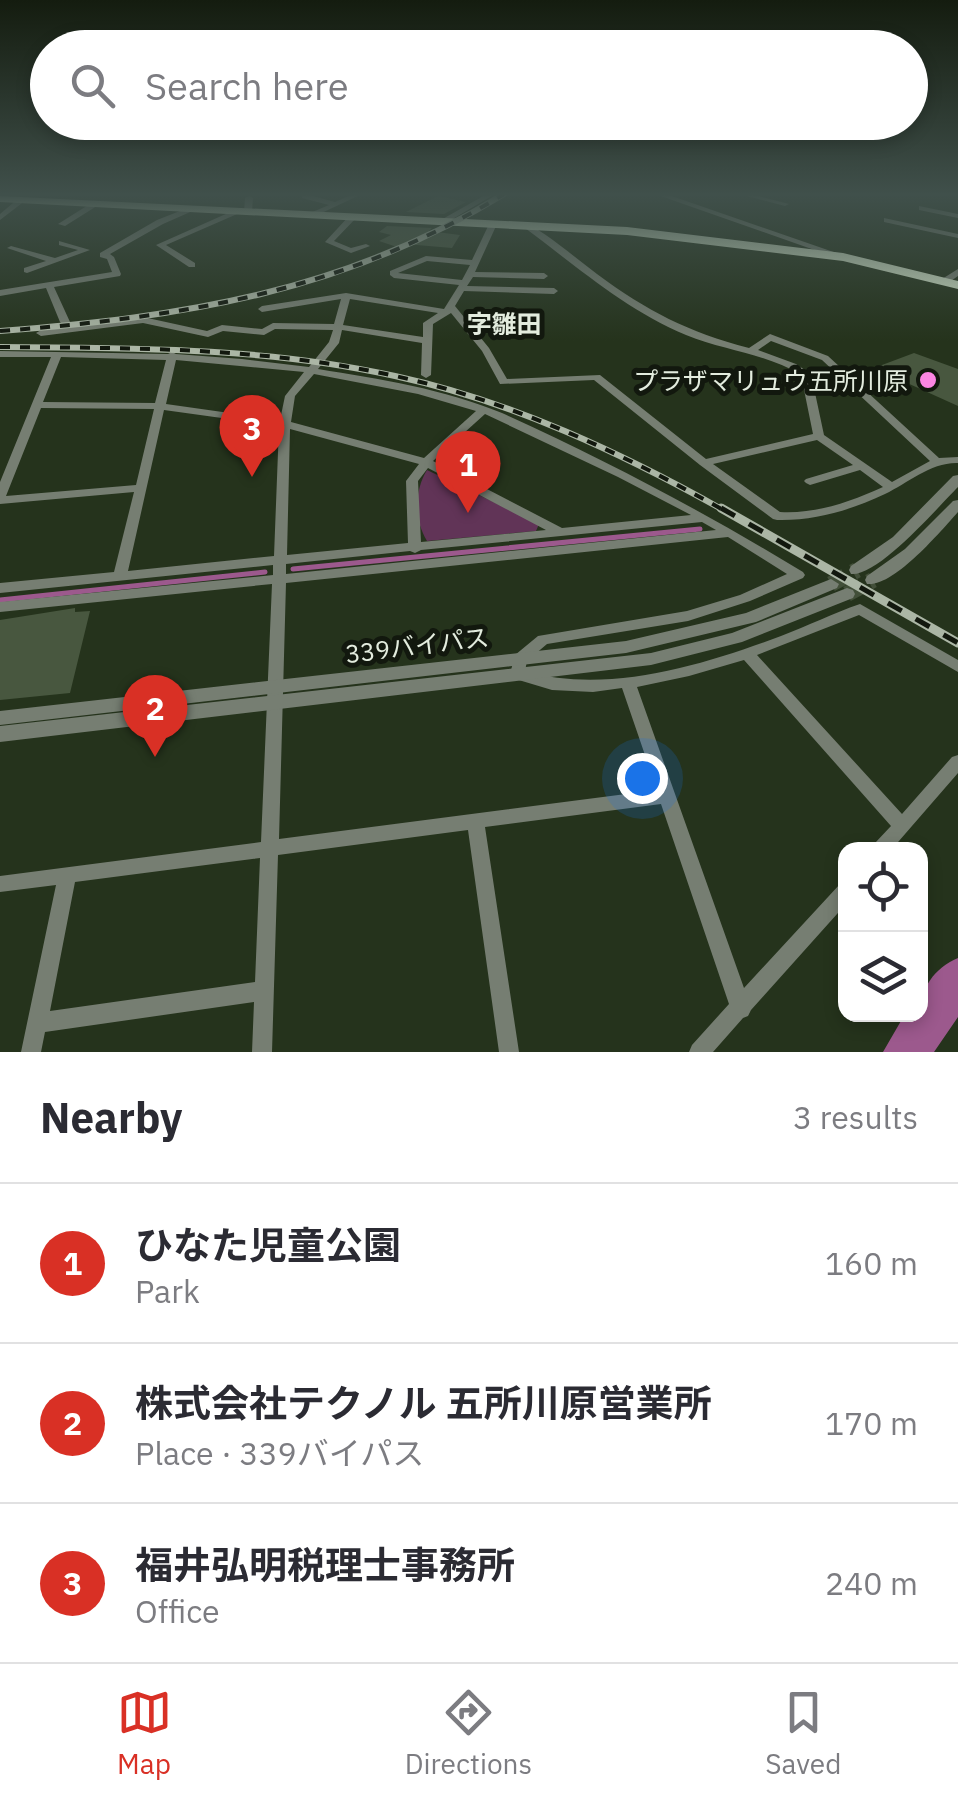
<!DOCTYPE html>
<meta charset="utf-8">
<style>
:root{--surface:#fff;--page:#f2f2f3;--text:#2b2b33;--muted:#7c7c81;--line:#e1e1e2;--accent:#d93025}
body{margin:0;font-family:"IBM Plex Sans","Noto Sans JP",sans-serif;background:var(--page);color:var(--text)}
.controls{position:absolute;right:30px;bottom:30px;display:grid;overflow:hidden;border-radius:20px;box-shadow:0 5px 15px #0003}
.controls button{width:90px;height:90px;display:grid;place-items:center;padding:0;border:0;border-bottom:2px solid var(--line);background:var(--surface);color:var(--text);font:50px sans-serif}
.you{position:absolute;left:642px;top:778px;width:35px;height:35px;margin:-25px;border:8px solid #fff;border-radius:50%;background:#1a73e8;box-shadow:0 0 0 15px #1a73e833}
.badge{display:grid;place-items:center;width:65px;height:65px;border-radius:50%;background:var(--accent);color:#fff;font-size:32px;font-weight:700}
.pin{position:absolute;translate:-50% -82px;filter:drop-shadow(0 2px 5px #0008)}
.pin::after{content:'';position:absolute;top:52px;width:35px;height:30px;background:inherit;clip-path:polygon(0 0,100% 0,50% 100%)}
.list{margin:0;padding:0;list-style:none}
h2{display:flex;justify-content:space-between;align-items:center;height:130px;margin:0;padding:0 40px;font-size:42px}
h2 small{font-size:32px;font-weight:400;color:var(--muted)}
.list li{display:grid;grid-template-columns:65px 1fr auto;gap:30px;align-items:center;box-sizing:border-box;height:160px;padding:0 40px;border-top:2px solid var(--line)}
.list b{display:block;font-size:38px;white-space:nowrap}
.list p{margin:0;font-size:32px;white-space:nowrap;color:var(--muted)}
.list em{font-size:32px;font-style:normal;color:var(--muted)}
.icon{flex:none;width:55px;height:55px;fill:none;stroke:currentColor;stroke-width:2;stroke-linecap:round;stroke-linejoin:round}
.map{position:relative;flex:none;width:958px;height:1052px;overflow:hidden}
.search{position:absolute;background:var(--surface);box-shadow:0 5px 15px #0003;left:30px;right:30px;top:30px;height:110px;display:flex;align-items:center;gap:25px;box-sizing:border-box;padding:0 35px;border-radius:55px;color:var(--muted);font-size:38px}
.sheet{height:610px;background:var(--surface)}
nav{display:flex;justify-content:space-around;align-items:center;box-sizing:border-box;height:140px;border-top:2px solid var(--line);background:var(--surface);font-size:28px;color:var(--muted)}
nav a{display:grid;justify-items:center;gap:5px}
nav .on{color:var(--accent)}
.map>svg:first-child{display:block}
</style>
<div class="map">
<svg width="958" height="1052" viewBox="0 0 958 1052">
<rect width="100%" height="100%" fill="#25331c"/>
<path fill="#613457" d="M 427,470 L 539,524 L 536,531 L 427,541 C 414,520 414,491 427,470 Z"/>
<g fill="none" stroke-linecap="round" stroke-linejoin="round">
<path stroke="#9c598d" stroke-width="5" d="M 293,569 L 700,529
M 0,600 L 265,572"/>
<path fill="#9c598d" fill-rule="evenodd" d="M 958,958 L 958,1017 L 934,1052 L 883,1052 L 905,1014 L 920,1014 C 920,989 934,968 958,958 Z"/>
</g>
<path fill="#48573f" d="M 438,196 L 466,202 L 444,214 L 406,212 Z
M 387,226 L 432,228 L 429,231 L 460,235 L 452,248 L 405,244 L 397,247 L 379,241 L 391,235 L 379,232 Z
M 914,353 L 958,369 L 958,406 L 874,368 Z
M 75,608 L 75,612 L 90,611 L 70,693 L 0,700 L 0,620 Z"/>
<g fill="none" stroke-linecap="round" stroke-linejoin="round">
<path stroke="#424f39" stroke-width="16" stroke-dasharray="16 9" stroke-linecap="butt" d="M 831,584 L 857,570
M 847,594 L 873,580"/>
<path fill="#767e72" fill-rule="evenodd" d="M 302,194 L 314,194 L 313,196 L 335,202 L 353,194 L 362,194 L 313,217 L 309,215 L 310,213 L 329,205 L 302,198 Z
M 487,194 L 495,194 L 446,223 L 439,221 Z
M 739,194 L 750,194 L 789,204 L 785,206 Z
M 249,196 L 253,198 L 252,212 L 248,214 L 244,212 L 245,198 Z
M 19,198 L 26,200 L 0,220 L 0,214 Z
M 93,202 L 100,204 L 65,226 L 58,224 Z
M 919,206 L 958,214 L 958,218 L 919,210 Z
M 190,207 L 197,209 L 163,224 L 110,254 L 114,257 L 121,274 L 120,276 L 54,287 L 70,322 L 68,324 L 62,324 L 60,322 L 46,288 L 0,296 L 0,290 L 112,272 L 107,259 L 100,257 L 100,253 L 157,220 Z
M 237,209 L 244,211 L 166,245 L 195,263 L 195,267 L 189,267 L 156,245 Z
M 350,215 L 357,217 L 334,241 L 351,248 L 366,244 L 370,246 L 351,253 L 325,242 Z
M 884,218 L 958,234 L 958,238 L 884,222 Z
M 490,222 L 497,224 L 475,272 L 544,273 L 548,276 L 544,279 L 473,277 L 467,286 L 554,288 L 558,291 L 554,294 L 464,291 L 455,306 L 489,348 L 507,379 L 600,375 L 706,459 L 813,434 L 801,375 C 765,353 725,351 686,335 C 626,310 576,266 525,228 L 525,224 L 528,224 C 552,237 574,257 597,274 C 647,311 688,332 749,348 L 770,334 L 828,356 L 939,458 L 958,457 L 958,463 C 931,462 908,483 885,494 C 851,510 815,521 777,520 L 773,519 L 700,465 L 594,380 L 500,384 L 482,351 L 451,313 L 433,324 L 431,375 L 426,378 L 421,375 L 422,343 L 342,330 L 339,343 L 318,369 C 380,379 444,389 502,413 C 606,460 706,513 803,572 L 805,575 L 803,578 L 750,601 L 688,621 L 547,644 L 527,661 L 525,671 C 607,695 703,665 781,636 C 808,626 833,613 860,604 L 958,660 L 958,672 L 859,615 L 757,655 L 902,814 L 952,757 L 958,755 L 958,773 L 892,849 L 872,849 L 875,843 L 891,826 L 744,660 L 689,676 L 637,687 L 744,988 L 840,884 L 846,882 L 846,904 L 751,1010 L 748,1016 L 743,1018 L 713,1052 L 689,1052 L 692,1045 L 729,1004 L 661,804 L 485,827 L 519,1052 L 499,1052 L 468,830 L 278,855 L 272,1052 L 252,1052 L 254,1002 L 45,1032 L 41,1052 L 21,1052 L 56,885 L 0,892 L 0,876 L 261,842 L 272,584 L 0,612 L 0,602 L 273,575 L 273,565 L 0,593 L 0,583 L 114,572 L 134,492 L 0,504 L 0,482 L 51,357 L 0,357 L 0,351 L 168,354 L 172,352 L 176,354 L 242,359 L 309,367 L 329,342 L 333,330 L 275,329 L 264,335 L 223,331 L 208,337 L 143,323 L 41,336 L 36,333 L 41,330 L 143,317 L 207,331 L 222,325 L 262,329 L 273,323 L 334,324 L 341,299 L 262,312 L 258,309 L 262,306 L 346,293 L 444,309 L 459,285 L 394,278 L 390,275 L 390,271 L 426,256 L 472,260 ZM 427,261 L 470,265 L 462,280 L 398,273 ZM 350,299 L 438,313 L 423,323 L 423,337 L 343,325 ZM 771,341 L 822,360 L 930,461 L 892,482 L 824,435 L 811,374 L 796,364 L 758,350 ZM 61,357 L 166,360 L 155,403 L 43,402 ZM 176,360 L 304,372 L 285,396 L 280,420 L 166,404 ZM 314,374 L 418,394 L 476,411 L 424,458 L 291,422 L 295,396 ZM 41,408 L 154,409 L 136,485 L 6,496 ZM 164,410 L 279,426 L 274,556 L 128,571 ZM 485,414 L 618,477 L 691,515 L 562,528 L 433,461 ZM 290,429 L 419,464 L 406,481 L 408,543 L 287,555 ZM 817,440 L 853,465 L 806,479 L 804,481 L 806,483 L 810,485 L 860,470 L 883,487 C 850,502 816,514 780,512 L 713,464 ZM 428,468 L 546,530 L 421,542 L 418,481 ZM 702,522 L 716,530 L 286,574 L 286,564 L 410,551 L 415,553 L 421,550 ZM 728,537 L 787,574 L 740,595 L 687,611 L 538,636 L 515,655 L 510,674 L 512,678 L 552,690 L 593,692 L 622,688 L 657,790 L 279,839 L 286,583 ZM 260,858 L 255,982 L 50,1011 L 75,882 Z
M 59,241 L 90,250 L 27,273 L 24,272 L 24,268 L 46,261 L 7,248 L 11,246 L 55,258 L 78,250 L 59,245 Z
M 958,269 L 958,276 L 948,283 L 942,283 L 942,279 Z"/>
<path fill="#767e72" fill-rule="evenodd" d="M 655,194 L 666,194 L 848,257 L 840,259 Z
M 958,475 L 958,487 C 938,507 878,577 851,574 L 849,570 L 851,566 L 893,537 L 953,476 Z
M 958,500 L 958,512 C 940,532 894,587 867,584 L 865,580 L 867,576 L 905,549 L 953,501 Z
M 831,579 L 839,584 L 837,588 L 756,622 L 626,653 L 0,725 L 0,711 L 626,641 L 746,613 Z
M 847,588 L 853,590 L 855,594 L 853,598 L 742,642 L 651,665 L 0,742 L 0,726 L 651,653 L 732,633 Z"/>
<path fill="#cedec4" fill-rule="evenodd" d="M 0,196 L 627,227 L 843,253 L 958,281 L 958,289 L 843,261 L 627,235 L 0,202 Z"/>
<defs>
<path id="rail-far1" d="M 0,331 C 184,317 344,292 504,194
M 0,347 C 132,348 265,347 395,376 C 511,401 622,453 725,511"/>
<path id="rail" d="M 721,508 L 958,643"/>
</defs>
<use href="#rail-far1" stroke="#abb6a5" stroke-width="6"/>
<use href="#rail" stroke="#abb6a5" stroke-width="9"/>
<use href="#rail-far1" stroke="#12180e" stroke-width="4" stroke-dasharray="10" stroke-linecap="butt"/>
<use href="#rail" stroke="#12180e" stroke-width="5" stroke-dasharray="16" stroke-linecap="butt"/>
</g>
<linearGradient id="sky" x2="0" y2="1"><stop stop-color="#141c0f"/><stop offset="0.57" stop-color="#40504b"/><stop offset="1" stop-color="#40504b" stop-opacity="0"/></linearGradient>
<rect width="958" height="341" fill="url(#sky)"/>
<circle fill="#fc86e3" stroke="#12180e" stroke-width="4" cx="928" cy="380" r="10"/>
<g text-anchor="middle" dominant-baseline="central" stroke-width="10" stroke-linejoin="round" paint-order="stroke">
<g font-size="25" font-weight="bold" fill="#e3ecde" stroke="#12180e">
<text x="504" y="323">字雛田</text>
</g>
<g font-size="25" fill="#e3ecde" stroke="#12180e" text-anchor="end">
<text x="908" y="380">プラザマリュウ五所川原</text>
</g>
<g font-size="25" fill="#e3ecde" stroke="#12180e">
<text transform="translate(417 645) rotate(-7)">339バイパス</text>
</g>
</g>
</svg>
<div class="controls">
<button><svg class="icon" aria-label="locate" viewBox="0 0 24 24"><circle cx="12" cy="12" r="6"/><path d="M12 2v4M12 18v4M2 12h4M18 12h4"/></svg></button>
<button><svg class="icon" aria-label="layers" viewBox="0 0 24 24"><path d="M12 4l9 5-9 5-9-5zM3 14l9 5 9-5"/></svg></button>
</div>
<div class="you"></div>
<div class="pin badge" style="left:468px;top:513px">1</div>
<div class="pin badge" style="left:155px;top:757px">2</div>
<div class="pin badge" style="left:252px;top:477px">3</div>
<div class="search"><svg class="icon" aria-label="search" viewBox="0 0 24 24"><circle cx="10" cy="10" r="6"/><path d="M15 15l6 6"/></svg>Search here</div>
</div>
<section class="sheet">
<h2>Nearby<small>3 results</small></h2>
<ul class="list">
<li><span class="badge">1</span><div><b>ひなた児童公園</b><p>Park</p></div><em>160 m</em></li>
<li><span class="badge">2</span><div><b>株式会社テクノル 五所川原営業所</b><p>Place · 339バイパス</p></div><em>170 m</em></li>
<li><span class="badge">3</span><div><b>福井弘明税理士事務所</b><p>Office</p></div><em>240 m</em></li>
</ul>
</section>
<nav>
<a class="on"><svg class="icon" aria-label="map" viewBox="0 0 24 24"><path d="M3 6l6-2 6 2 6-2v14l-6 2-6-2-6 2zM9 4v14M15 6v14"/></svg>Map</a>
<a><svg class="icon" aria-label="directions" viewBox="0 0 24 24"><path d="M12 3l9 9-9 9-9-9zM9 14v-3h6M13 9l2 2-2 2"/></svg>Directions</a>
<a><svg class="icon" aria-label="saved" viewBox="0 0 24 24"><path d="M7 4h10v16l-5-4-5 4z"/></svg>Saved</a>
</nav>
